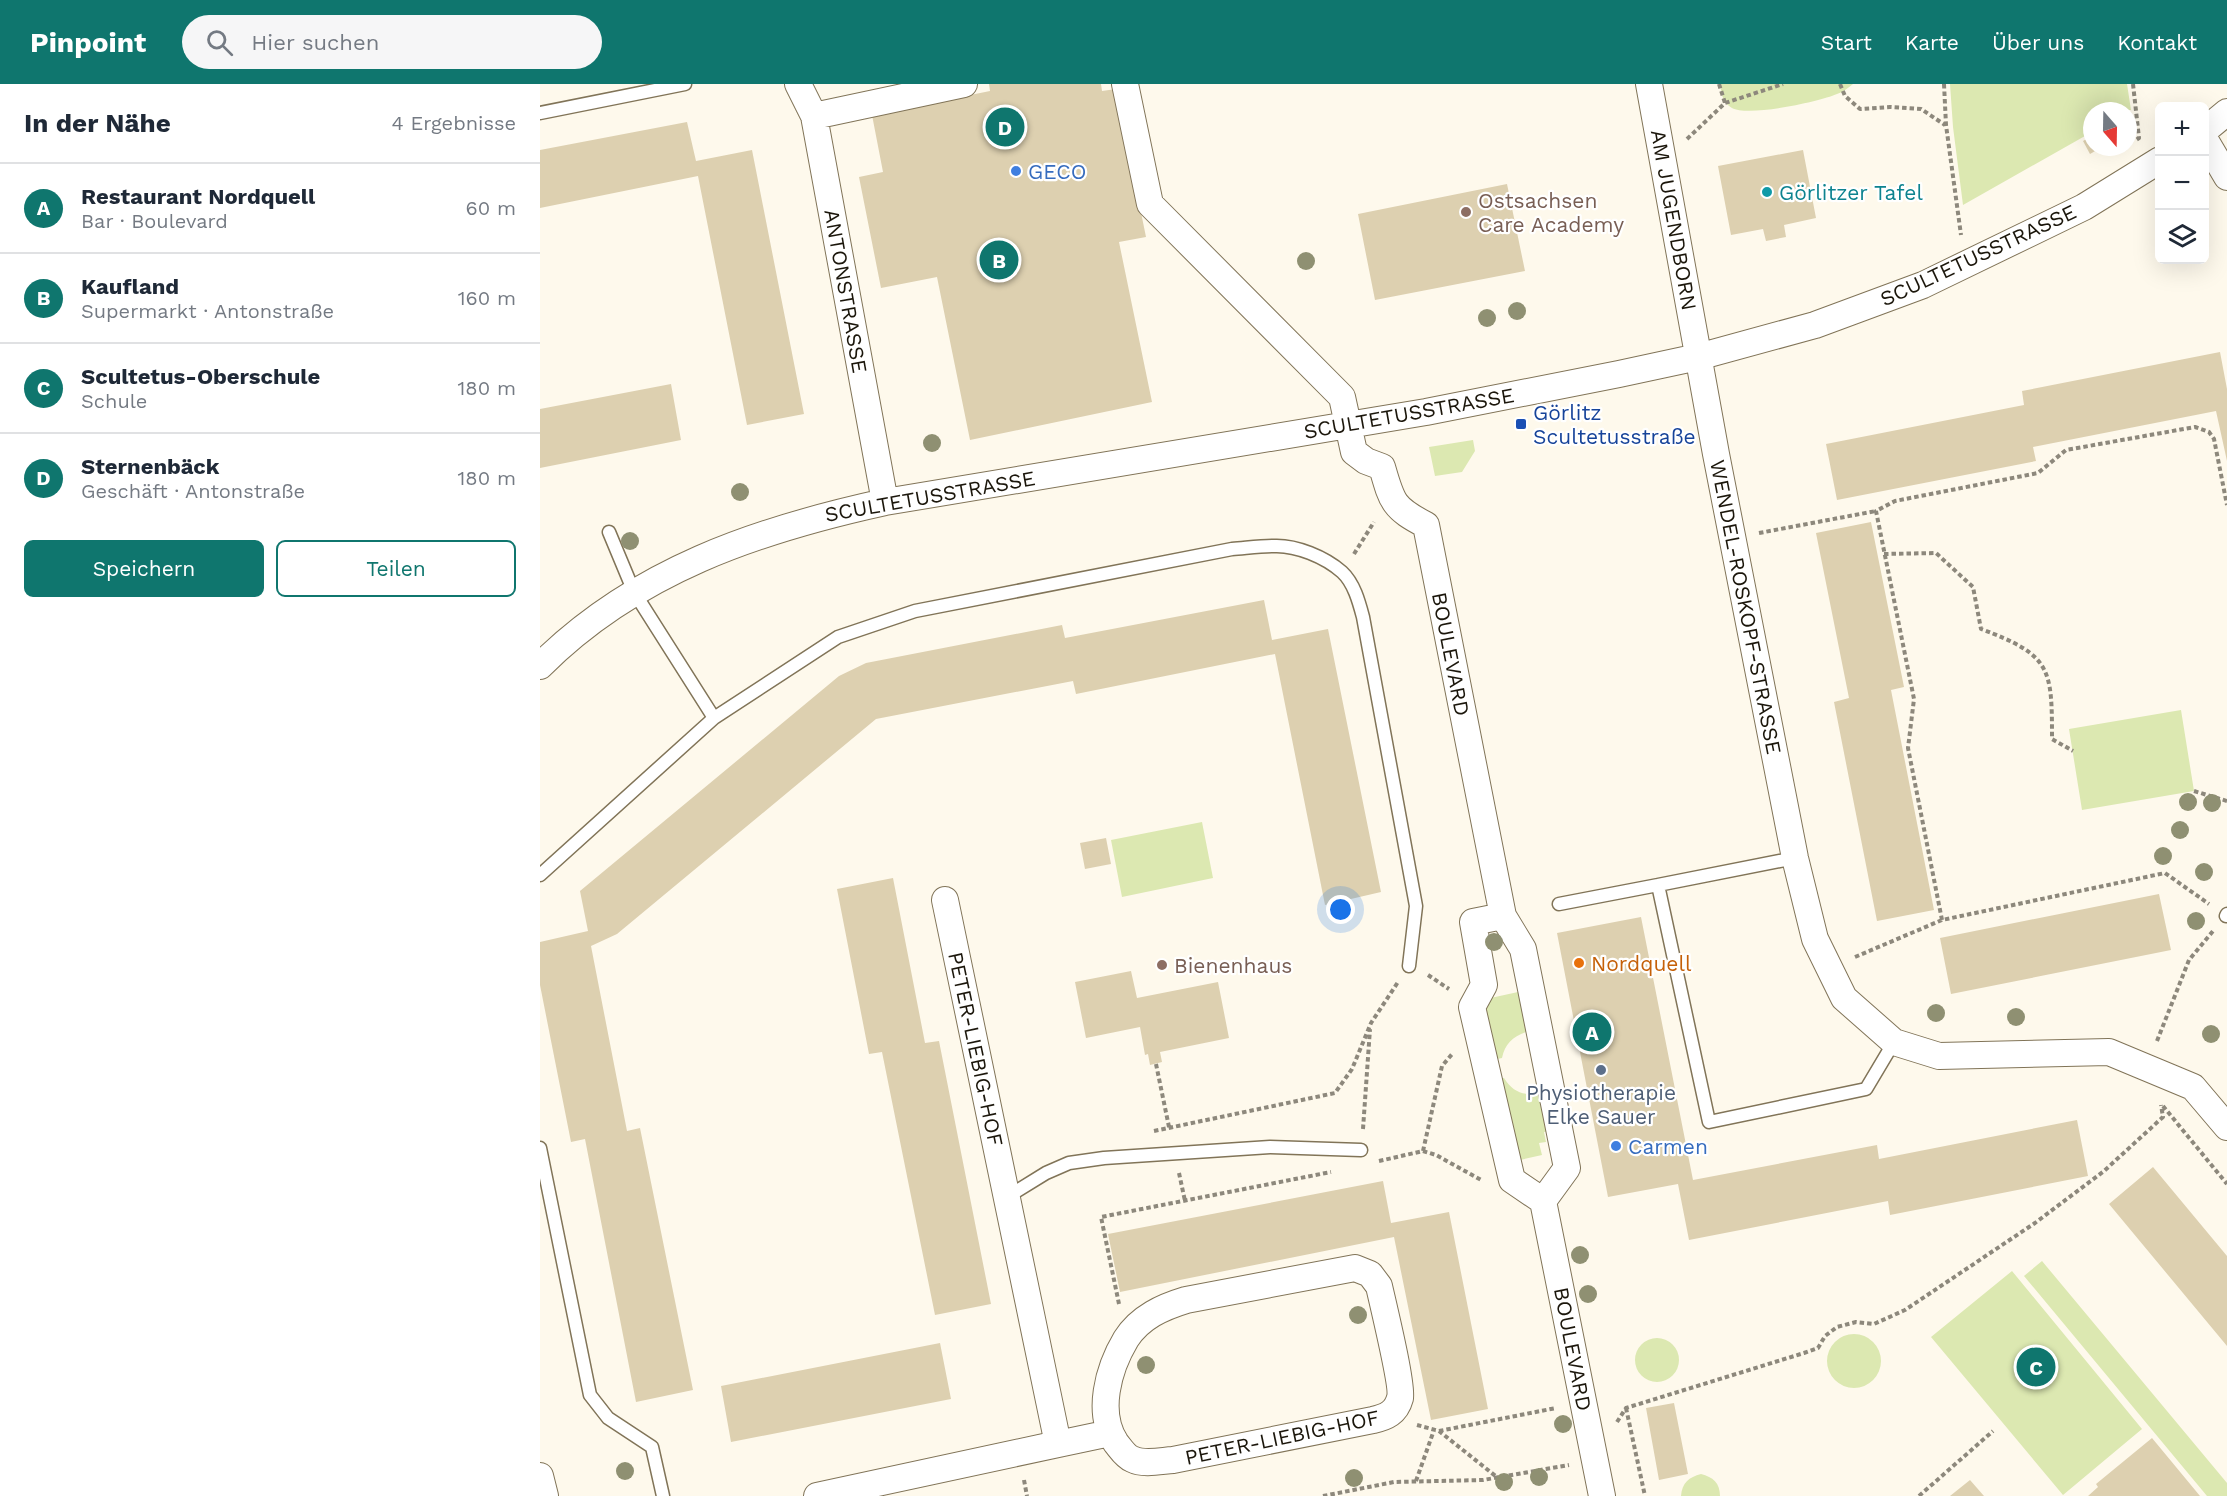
<!DOCTYPE html>
<html lang="de">
<meta charset="utf-8">
<style>
:root{--surface:#fff;--page:#f6f6f7;--text:#1f2937;--muted:#747a83;--line:#e0e1e3;--accent:#0f766e}
body{margin:0;font-family:"Work Sans",sans-serif;background:var(--page);color:var(--text)}
.controls{position:absolute;right:18px;top:18px;display:grid;overflow:hidden;border-radius:9px;box-shadow:0 6px 24px #0002}
.controls button{width:54px;height:54px;display:grid;place-items:center;padding:0;border:0;border-bottom:2px solid var(--line);background:var(--surface);color:var(--text);font:30px sans-serif}
.compass{position:absolute;left:1543px;top:18px;width:54px;height:54px;border-radius:50%;background:var(--surface);box-shadow:0 6px 24px #0002;rotate:160deg}
.you{position:absolute;left:801px;top:826px;width:21px;height:21px;margin:-15px;border:4px solid #fff;border-radius:50%;background:#1a73e8;box-shadow:0 0 0 9px #1a73e833}
.badge{display:grid;place-items:center;width:39px;height:39px;border-radius:50%;background:var(--accent);color:#fff;font-size:20px;font-weight:700}
.pin{position:absolute;translate:-50% -50%;border:3px solid #fff;box-shadow:0 2px 6px #0006}
.list{margin:0;padding:0;list-style:none}
h2{display:flex;justify-content:space-between;align-items:center;height:78px;margin:0;padding:0 24px;font-size:26px}
h2 small{font-size:20px;font-weight:400;color:var(--muted)}
.list li{display:grid;grid-template-columns:39px 1fr auto;gap:18px;align-items:center;box-sizing:border-box;height:90px;padding:0 24px;border-top:2px solid var(--line)}
.list b{display:block;font-size:22px;white-space:nowrap}
.list p{margin:0;font-size:20px;white-space:nowrap;color:var(--muted)}
.list em{font-size:20px;font-style:normal;color:var(--muted)}
.actions{display:flex;gap:12px;padding:18px 24px}
.actions a{flex:1;padding:14px 0;border:2px solid var(--accent);border-radius:9px;text-align:center;font-size:21px;color:var(--accent)}
.actions .main{background:var(--accent);color:#fff}
.icon{flex:none;width:33px;height:33px;fill:none;stroke:currentColor;stroke-width:2;stroke-linecap:round;stroke-linejoin:round}
.map{position:relative;flex:none;width:1687px;height:1412px;overflow:hidden}
header{display:flex;align-items:center;gap:36px;box-sizing:border-box;height:84px;padding:0 30px;background:var(--accent);color:#fff}
header strong{font-size:28px}
nav{display:flex;gap:33px;margin-inline-start:auto;font-size:21px}
.search{width:420px;height:54px;background:var(--page);display:flex;align-items:center;gap:15px;box-sizing:border-box;padding:0 21px;border-radius:33px;color:var(--muted);font-size:22px}
main{display:flex}
aside{flex:1;background:var(--surface)}
.map>svg:first-child{display:block}
</style>
<header>
<strong>Pinpoint</strong>
<div class="search"><svg class="icon" aria-label="search" viewBox="0 0 24 24"><circle cx="10" cy="10" r="6"/><path d="M15 15l6 6"/></svg>Hier suchen</div>
<nav><a>Start</a><a>Karte</a><a>Über uns</a><a>Kontakt</a></nav>
</header>
<main>
<aside>
<h2>In der Nähe<small>4 Ergebnisse</small></h2>
<ul class="list">
<li><span class="badge">A</span><div><b>Restaurant Nordquell</b><p>Bar · Boulevard</p></div><em>60 m</em></li>
<li><span class="badge">B</span><div><b>Kaufland</b><p>Supermarkt · Antonstraße</p></div><em>160 m</em></li>
<li><span class="badge">C</span><div><b>Scultetus-Oberschule</b><p>Schule</p></div><em>180 m</em></li>
<li><span class="badge">D</span><div><b>Sternenbäck</b><p>Geschäft · Antonstraße</p></div><em>180 m</em></li>
</ul>
<div class="actions"><a class="main">Speichern</a><a>Teilen</a></div>
</aside>
<div class="map">
<svg width="1687" height="1412" viewBox="0 0 1687 1412">
<rect width="100%" height="100%" fill="#fef9ec"/>
<path fill="#dce8b1" d="M 1181,0 L 1313,0 C 1308,4 1303,8 1297,10 C 1278,18 1209,33 1192,24 C 1184,20 1180,9 1181,0 Z
M 1410,0 L 1587,0 L 1591,26 L 1552,27 L 1552,48 L 1423,121 L 1413,43 Z
M 933,356 L 935,367 L 922,388 L 895,392 L 889,363 Z
M 1641,626 L 1654,707 L 1542,726 L 1529,645 Z
M 662,738 L 673,794 L 582,813 L 571,756 Z
M 978,908 L 980,918 L 985,917 L 989,937 L 984,938 L 986,948 C 972,953 965,960 962,974 L 952,976 L 941,921 L 946,915 Z
M 964,994 C 973,1008 983,1012 999,1009 L 1001,1020 L 1005,1019 L 1011,1047 L 1004,1048 L 1006,1058 L 999,1059 L 1002,1071 L 980,1076 L 957,995 Z
M 1502,1177 L 1687,1399 L 1687,1412 L 1667,1412 L 1484,1192 Z
M 1472,1187 L 1602,1345 L 1523,1411 L 1391,1253 Z
M1287 1277a27 27 0 1 1 54 0a27 27 0 1 1-54 0Z
M1095 1276a22 22 0 1 1 44 0a22 22 0 1 1-44 0Z
M 1161,1390 C 1173,1393 1180,1399 1180,1412 L 1141,1412 C 1142,1399 1149,1393 1161,1390 Z"/>
<path fill="#ddd0b0" d="M 449,0 L 561,0 L 562,7 L 576,5 L 606,153 L 579,158 L 612,318 L 430,356 L 397,193 L 341,204 L 319,93 L 343,88 L 332,31 L 450,7 Z
M 147,38 L 156,77 L 212,66 L 264,330 L 207,341 L 158,92 L 0,124 L 0,66 Z
M 1552,52 L 1552,63 L 1562,63 L 1550,70 L 1543,57 Z
M 1263,66 L 1276,134 L 1244,141 L 1246,153 L 1226,157 L 1223,145 L 1191,151 L 1178,82 Z
M 967,100 L 985,187 L 835,216 L 818,130 Z
M 1680,268 L 1687,305 L 1687,377 L 1676,327 L 1493,363 L 1496,377 L 1297,416 L 1286,360 L 1484,321 L 1482,307 Z
M 131,300 L 141,356 L 0,384 L 0,325 Z
M 1331,438 L 1364,603 L 1351,606 L 1394,826 L 1337,837 L 1294,618 L 1309,614 L 1276,449 Z
M 724,516 L 732,556 L 788,545 L 841,808 L 785,821 L 735,570 L 536,610 L 533,597 L 336,635 L 77,850 L 51,862 L 87,1047 L 100,1044 L 153,1306 L 96,1318 L 45,1055 L 31,1058 L 0,901 L 0,858 L 48,847 L 40,807 L 299,592 L 326,579 L 522,541 L 525,554 Z
M 566,754 L 571,780 L 545,785 L 540,759 Z
M 353,794 L 385,959 L 399,957 L 451,1220 L 395,1231 L 342,968 L 329,970 L 297,805 Z
M 1619,810 L 1631,866 L 1411,910 L 1400,854 Z
M 1101,833 L 1153,1096 L 1337,1061 L 1339,1075 L 1537,1036 L 1548,1092 L 1350,1131 L 1348,1117 L 1149,1156 L 1138,1100 L 1068,1113 L 1017,849 Z
M 591,887 L 597,914 L 678,898 L 689,954 L 620,968 L 622,978 L 610,981 L 608,970 L 605,971 L 600,943 L 546,954 L 535,898 Z
M 1613,1083 L 1687,1172 L 1687,1262 L 1569,1120 Z
M 843,1097 L 851,1139 L 909,1128 L 948,1325 L 891,1336 L 854,1153 L 580,1208 L 568,1150 Z
M 400,1259 L 411,1315 L 191,1358 L 181,1302 Z
M 1134,1319 L 1148,1390 L 1119,1396 L 1106,1324 Z
M 1612,1354 L 1660,1412 L 1548,1412 L 1558,1403 L 1556,1400 Z
M 1430,1396 L 1444,1412 L 1410,1412 Z"/>
<g fill="none" stroke-linecap="round" stroke-linejoin="round">
<defs>
<path id="lane" d="M 0,29 L 145,0
M 174,634 L 298,553 L 375,527 L 692,465 C 706,464 720,462 734,462 C 756,461 785,473 802,488 C 814,499 819,518 823,533 L 876,822 L 869,882
M 1255,774 L 1118,801 L 1169,1038 L 1326,1005 L 1354,958
M 0,791 L 174,634 L 94,508 L 69,448
M 1019,820 L 1118,801
M 1686,832 L 1687,830
M 0,1064 L 50,1311 L 68,1334 L 112,1363 L 123,1412
M 467,1113 L 506,1089 L 529,1079 L 564,1074 L 730,1063 L 821,1066"/>
<path id="street" d="M 258,0 L 274,32 L 345,418
M 585,0 L 610,120 L 802,313 L 814,368 L 826,377 L 842,383 C 852,418 853,424 886,441 L 963,832 L 933,838 L 944,901 L 932,923 L 972,1096 L 1003,1117 L 1062,1412
M 1109,0 L 1176,370 L 1255,774 L 1275,855 L 1304,914 L 1354,958 L 1399,972 L 1569,968 L 1653,1003 L 1687,1043
M 274,32 L 424,0
M 1664,47 L 1687,28
M 1664,54 L 1687,93
M 0,582 C 95,487 217,446 345,418 L 886,328 L 1079,290 L 1158,273 L 1275,241 L 1383,201 L 1544,123 L 1620,76
M 963,832 L 983,865 L 1027,1084 L 1003,1117
M 815,1184 L 830,1190 L 839,1202 C 843,1220 863,1302 860,1314 C 856,1329 846,1333 833,1336 L 633,1376 C 620,1377 604,1381 592,1375 C 585,1372 581,1365 576,1359 C 556,1329 568,1285 586,1255 C 600,1233 623,1223 646,1216 Z
M 518,1360 L 570,1349
M 0,1392 L 5,1412
M 277,1412 L 518,1360 L 405,816"/>
</defs>
<use href="#lane" stroke="#817458" stroke-width="15"/>
<use href="#street" stroke="#817458" stroke-width="28"/>
<path stroke="#8d887c" stroke-width="4" stroke-dasharray="4.5 3" stroke-linecap="butt" d="M 1179,0 L 1185,19
M 1300,0 L 1305,12 L 1320,25 L 1350,23 L 1381,25 L 1405,41
M 1404,0 L 1406,41 L 1421,151
M 1593,0 L 1599,54 L 1596,56
M 1147,55 L 1185,19 L 1243,0
M 1219,449 L 1336,427
M 814,470 L 834,438
M 1344,470 L 1396,469 L 1433,503 L 1441,545 C 1511,571 1512,584 1512,655 L 1533,667
M 1654,707 L 1687,717
M 1402,836 L 1368,664 L 1374,615 L 1336,427 L 1355,417 L 1498,389 L 1526,366 L 1655,343 L 1669,348 L 1674,355 L 1687,421
M 1315,873 L 1402,836 L 1625,789 L 1669,820
M 888,891 L 909,905
M 1617,957 L 1649,876 L 1673,847
M 616,980 L 629,1043
M 1623,1022 L 1687,1100
M 823,1045 L 830,945
M 614,1047 L 795,1009 L 812,985 L 831,939 L 858,898
M 883,1067 L 902,982 L 913,969
M 839,1077 L 883,1067 L 896,1071 L 943,1097
M 639,1089 L 645,1117
M 579,1220 L 561,1133 L 791,1088
M 1086,1324 L 1105,1412
M 1077,1338 L 1086,1324 L 1264,1269 L 1278,1264 L 1285,1252 L 1297,1243 L 1316,1238 L 1334,1240 L 1365,1226 L 1495,1139 L 1564,1087 L 1623,1033 L 1621,1021
M 877,1341 L 899,1347 L 958,1394
M 899,1347 L 1016,1324
M 484,1396 L 487,1412
M 876,1397 L 894,1346
M 783,1412 L 854,1398 L 943,1396 L 1029,1381
M 1379,1412 L 1453,1347"/>
<use href="#lane" stroke="#fff" stroke-width="12"/>
<use href="#street" stroke="#fff" stroke-width="26"/>
</g>
<g fill="#8f9072">
<circle cx="766" cy="177" r="9"/>
<circle cx="977" cy="227" r="9"/>
<circle cx="947" cy="234" r="9"/>
<circle cx="392" cy="359" r="9"/>
<circle cx="200" cy="408" r="9"/>
<circle cx="90" cy="457" r="9"/>
<circle cx="1648" cy="718" r="9"/>
<circle cx="1672" cy="719" r="9"/>
<circle cx="1640" cy="746" r="9"/>
<circle cx="1623" cy="772" r="9"/>
<circle cx="1664" cy="788" r="9"/>
<circle cx="1656" cy="837" r="9"/>
<circle cx="954" cy="858" r="9"/>
<circle cx="1396" cy="929" r="9"/>
<circle cx="1476" cy="933" r="9"/>
<circle cx="1671" cy="950" r="9"/>
<circle cx="1040" cy="1171" r="9"/>
<circle cx="1048" cy="1210" r="9"/>
<circle cx="818" cy="1231" r="9"/>
<circle cx="606" cy="1281" r="9"/>
<circle cx="1023" cy="1340" r="9"/>
<circle cx="85" cy="1387" r="9"/>
<circle cx="999" cy="1393" r="9"/>
<circle cx="814" cy="1394" r="9"/>
<circle cx="964" cy="1398" r="9"/>
</g>
<g fill="#3f7fe0" stroke="#fff" stroke-width="2">
<circle cx="476" cy="87" r="6"/>
<circle cx="1076" cy="1062" r="6"/>
</g>
<circle fill="#0f9aa8" stroke="#fff" stroke-width="2" cx="1227" cy="108" r="6"/>
<g fill="#8d6e63" stroke="#fff" stroke-width="2">
<circle cx="926" cy="128" r="6"/>
<circle cx="622" cy="881" r="6"/>
</g>
<rect fill="#1a4fb4" stroke="#fff" stroke-width="2" x="975" y="334" width="12" height="12" rx="3"/>
<circle fill="#e8710a" stroke="#fff" stroke-width="2" cx="1039" cy="879" r="6"/>
<circle fill="#5c6f8a" stroke="#fff" stroke-width="2" cx="1061" cy="986" r="6"/>
<g text-anchor="middle" dominant-baseline="central" stroke-width="4.5" stroke-linejoin="round" paint-order="stroke">
<g font-size="21" fill="#366cbe" stroke="#fff" text-anchor="start">
<text x="488" y="87">GECO</text>
<text x="1088" y="1062">Carmen</text>
</g>
<g font-size="21" fill="#0d838f" stroke="#fff" text-anchor="start">
<text x="1239" y="108">Görlitzer Tafel</text>
</g>
<g font-size="21" fill="#785e54" stroke="#fff" text-anchor="start">
<text x="938" y="116">Ostsachsen<tspan x="938" dy="24">Care Academy</tspan></text>
<text x="634" y="881">Bienenhaus</text>
</g>
<g font-size="21" fill="#1b160b" stroke="#fff">
<text transform="translate(1134 136) rotate(80)">AM JUGENDBORN</text>
<text transform="translate(1438 171) rotate(-25)">SCULTETUSSTRASSE</text>
<text transform="translate(306 207) rotate(80)">ANTONSTRASSE</text>
<text transform="translate(869 329) rotate(-10)">SCULTETUSSTRASSE</text>
<text transform="translate(390 412) rotate(-10)">SCULTETUSSTRASSE</text>
<text transform="translate(1206 523) rotate(79)">WENDEL-ROSKOPF-STRASSE</text>
<text transform="translate(911 570) rotate(79)">BOULEVARD</text>
<text transform="translate(436 965) rotate(78)">PETER-LIEBIG-HOF</text>
<text transform="translate(1033 1265) rotate(79)">BOULEVARD</text>
<text transform="translate(742 1353) rotate(-12)">PETER-LIEBIG-HOF</text>
</g>
<g font-size="21" fill="#164399" stroke="#fff" text-anchor="start">
<text x="993" y="328">Görlitz<tspan x="993" dy="24">Scultetusstraße</tspan></text>
</g>
<g font-size="21" fill="#c56008" stroke="#fff" text-anchor="start">
<text x="1051" y="879">Nordquell</text>
</g>
<g font-size="21" fill="#4e5e75" stroke="#fff">
<text x="1061" y="1008">Physiotherapie<tspan x="1061" dy="24">Elke Sauer</tspan></text>
</g>
</g>
</svg>
<div class="controls">
<button>+</button>
<button>−</button>
<button><svg class="icon" aria-label="layers" viewBox="0 0 24 24"><path d="M12 4l9 5-9 5-9-5zM3 14l9 5 9-5"/></svg></button>
</div>
<svg class="compass" viewBox="-18 -18 36 36"><path d="M0-13l5 13h-10z" fill="#e53935"/><path d="M0 13l5-13h-10z" fill="#747a83"/></svg>
<div class="you"></div>
<div class="pin badge" style="left:1052px;top:948px">A</div>
<div class="pin badge" style="left:459px;top:176px">B</div>
<div class="pin badge" style="left:1496px;top:1283px">C</div>
<div class="pin badge" style="left:465px;top:43px">D</div>
</div>
</main>
